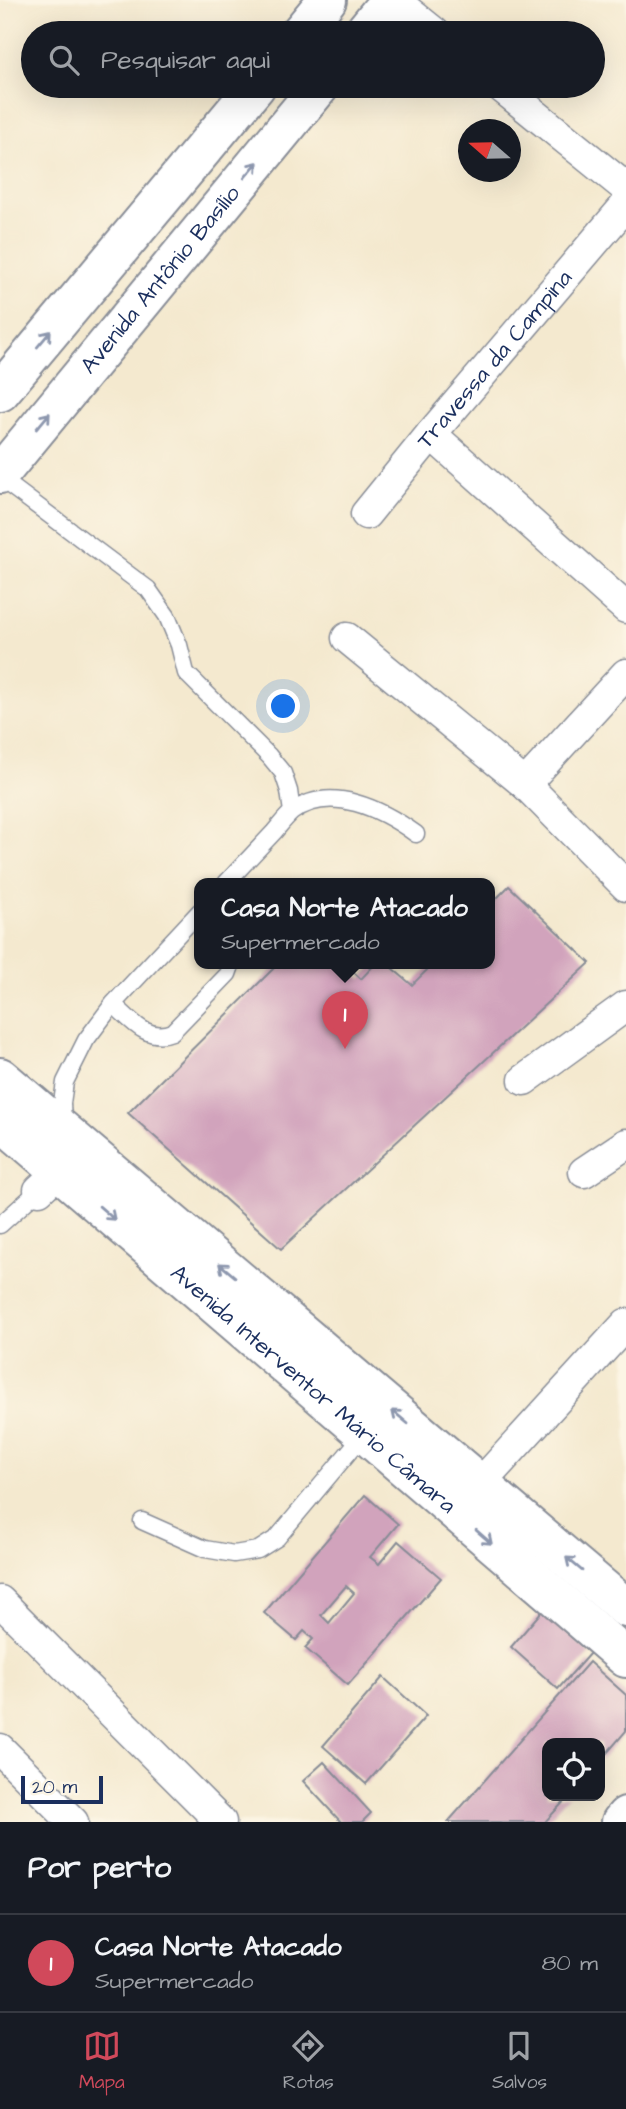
<!DOCTYPE html>
<html lang="pt">
<meta charset="utf-8">
<style>
:root{--surface:#171b24;--page:#20242c;--text:#f1f3f6;--muted:#9ea1a6;--line:#363941;--accent:#d1495b}
body{margin:0;font-family:"Architects Daughter",sans-serif;background:var(--page);color:var(--text)}
.controls{position:absolute;right:21px;bottom:21px;display:grid;overflow:hidden;border-radius:14px;box-shadow:0 7px 28px #0002}
.controls button{width:63px;height:63px;display:grid;place-items:center;padding:0;border:0;border-bottom:2px solid var(--line);background:var(--surface);color:var(--text);font:35px sans-serif}
.compass{position:absolute;left:458px;top:119px;width:63px;height:63px;border-radius:50%;background:var(--surface);box-shadow:0 7px 28px #0002;rotate:290deg}
.scale{position:absolute;left:21px;bottom:18px;width:82px;box-sizing:border-box;padding-left:7px;border:4px solid #1b2f5e;border-top:0;font-size:19px;line-height:24px;white-space:nowrap;color:#1b2f5e;-webkit-text-stroke:5px #fcf5e5;paint-order:stroke}
.you{position:absolute;left:284px;top:707px;width:24px;height:24px;margin:-18px;border:5px solid #fff;border-radius:50%;background:#1a73e8;box-shadow:0 0 0 10px #1a73e833}
.badge{display:grid;place-items:center;width:46px;height:46px;border-radius:50%;background:var(--accent);color:#fff;font-size:23px;font-weight:700}
.pin{position:absolute;translate:-50% -58px;filter:drop-shadow(0 2px 4px #0008)}
.pin::after{content:'';position:absolute;top:37px;width:24px;height:21px;background:inherit;clip-path:polygon(0 0,100% 0,50% 100%)}
.popup{position:absolute;left:194px;top:878px;width:301px;height:91px;box-sizing:border-box;display:grid;place-content:center;border-radius:14px;background:var(--surface);filter:drop-shadow(0 2px 5px #0005);font-size:23px;white-space:nowrap;color:var(--muted)}
.popup b{font-size:26px;color:var(--text)}
.popup::after{content:'';position:absolute;left:50%;top:100%;margin-left:-14px;border:14px solid transparent;border-top-color:var(--surface)}
.list{margin:0;padding:0;list-style:none}
h2{display:flex;justify-content:space-between;align-items:center;height:91px;margin:0;padding:0 28px;font-size:30px}
h2 small{font-size:23px;font-weight:400;color:var(--muted)}
.list li{display:grid;grid-template-columns:46px 1fr auto;gap:21px;align-items:center;box-sizing:border-box;height:98px;padding:0 28px;border-top:2px solid var(--line)}
.list b{display:block;font-size:26px;white-space:nowrap}
.list p{margin:0;font-size:23px;white-space:nowrap;color:var(--muted)}
.list em{font-size:23px;font-style:normal;color:var(--muted)}
.icon{flex:none;width:38px;height:38px;fill:none;stroke:currentColor;stroke-width:2;stroke-linecap:round;stroke-linejoin:round}
.map{position:relative;flex:none;width:626px;height:1822px;overflow:hidden}
.search{position:absolute;background:var(--surface);box-shadow:0 7px 28px #0002;left:21px;right:21px;top:21px;height:77px;display:flex;align-items:center;gap:18px;box-sizing:border-box;padding:0 24px;border-radius:38px;color:var(--muted);font-size:26px}
.sheet{height:189px;background:var(--surface)}
nav{display:flex;justify-content:space-around;align-items:center;box-sizing:border-box;height:98px;border-top:2px solid var(--line);background:var(--surface);font-size:19px;color:var(--muted)}
nav a{display:grid;justify-items:center;gap:4px}
nav .on{color:var(--accent)}
.map>svg:first-child{display:block}
</style>
<div class="map">
<svg width="626" height="1822" viewBox="0 0 626 1822">
<rect width="100%" height="100%" fill="#fcf5e5"/>
<filter id="ink" filterUnits="userSpaceOnUse"><feTurbulence type="fractalNoise" baseFrequency=".0143" numOctaves="2"/><feDisplacementMap in="SourceGraphic" scale="14" xChannelSelector="R" yChannelSelector="G"/><feConvolveMatrix kernelMatrix="1 2 1 2 8 2 1 2 1" color-interpolation-filters="sRGB"/></filter>
<filter id="wash" filterUnits="userSpaceOnUse"><feTurbulence type="fractalNoise" baseFrequency=".00686" numOctaves="4" result="noise"/><feDisplacementMap in="SourceGraphic" scale="28" xChannelSelector="R" yChannelSelector="G"/><feGaussianBlur stdDeviation="1.57" result="paint"/><feColorMatrix in="noise" values="0 0 0 0 0 0 0 0 0 0 0 0 0 0 0 0 0 1.4 0 .05"/><feComposite in="paint" operator="in"/></filter>
<g filter="url(#wash)">
<rect width="100%" height="100%" fill="#f4e9cf"/>
<g id="blocks">
<path fill="#d1a3bc" fill-rule="evenodd" d="M 509,886 L 590,963 L 281,1249 L 128,1113 L 279,963 L 344,963 L 361,979 L 376,963 L 386,963 L 412,985 L 434,963 L 490,963 L 490,905 Z
M 365,1495 L 398,1524 L 370,1557 L 379,1564 L 398,1541 L 441,1578 L 348,1685 L 305,1648 L 313,1639 L 304,1631 L 296,1640 L 264,1613 ZM 346,1586 L 354,1593 L 329,1623 L 321,1615 Z
M 542,1611 L 590,1653 L 558,1689 L 511,1647 Z
M 589,1662 L 626,1695 L 626,1731 L 600,1761 L 600,1743 L 547,1743 L 547,1796 L 569,1796 L 545,1822 L 448,1822 Z
M 383,1677 L 426,1716 L 366,1784 L 323,1746 Z
M 324,1762 L 371,1813 L 362,1822 L 341,1822 L 303,1781 Z"/>
</g>
</g>
<g filter="url(#ink)">
<use href="#blocks" fill-opacity="0" stroke="#888c96" stroke-width="2"/>
<g fill="none" stroke-linecap="round" stroke-linejoin="round">
<defs>
<path id="lane" d="M 0,478 L 148,589 L 167,616 L 179,645 L 186,673 L 269,756 L 283,773 L 289,791 L 292,812
M 226,883 C 242,866 258,849 274,832 C 280,825 286,817 292,812 C 331,783 383,810 416,834
M 113,1004 C 131,1020 147,1042 172,1032 L 228,974 L 232,963
M 63,1124 L 62,1103 L 65,1082 L 86,1040 L 113,1004 L 200,911
M 0,1225 L 39,1190
M 142,1521 L 205,1549 L 234,1554 L 258,1550 L 277,1538 L 364,1434"/>
<g id="street">
<path d="M 394,0 L 435,33"/>
<path d="M 500,86 L 626,188"/>
<path d="M 431,434 L 626,608"/>
<path id="s1" d="M 366,514 L 431,434 L 626,205"/>
<path d="M 347,638 L 525,784 L 626,886"/>
<path d="M 525,784 L 626,674"/>
<path d="M 524,1080 L 626,1006"/>
<path d="M 584,1172 L 626,1144"/>
<path d="M 39,1190 L 59,1171"/>
<path d="M 480,1484 L 626,1324"/>
<path d="M 0,1601 L 221,1822"/>
<path d="M 0,1749 L 73,1822"/>
</g>
<g id="secondary">
<path d="M 300,33 L 327,0"/>
<path d="M 363,33 L 390,0"/>
<path d="M 0,392 L 256,86"/>
<path id="s2" d="M 0,474 L 320,86"/>
<path d="M 0,1077 L 626,1608"/>
<path id="s3" d="M 0,1120 L 626,1658"/>
<path d="M 621,1822 L 626,1816"/>
</g>
</defs>
<use href="#lane" stroke="#888c96" stroke-width="19"/>
<use href="#street" stroke="#888c96" stroke-width="33"/>
<use href="#secondary" stroke="#888c96" stroke-width="42"/>
<use href="#lane" stroke="#fff" stroke-width="16"/>
<use href="#street" stroke="#fff" stroke-width="30"/>
<use href="#secondary" stroke="#fff" stroke-width="38"/>
</g>
<defs><path id="oneway-shaft" d="M-6 0H5M1.5-3L5.5 0L1.5 3" fill="none" stroke-width="1.6" stroke-linecap="round" stroke-linejoin="round" transform="scale(1.75)"/></defs>
<g stroke="#8d97ae">
<use href="#oneway-shaft" transform="translate(251 170) rotate(-50)"/>
<use href="#oneway-shaft" transform="translate(44 339) rotate(-50)"/>
<use href="#oneway-shaft" transform="translate(43 421) rotate(-50)"/>
<use href="#oneway-shaft" transform="translate(107 1213) rotate(41)"/>
<use href="#oneway-shaft" transform="translate(227 1270) rotate(-140)"/>
<use href="#oneway-shaft" transform="translate(400 1417) rotate(-140)"/>
<use href="#oneway-shaft" transform="translate(484 1537) rotate(41)"/>
<use href="#oneway-shaft" transform="translate(574 1564) rotate(-140)"/>
</g>
</g>
<g text-anchor="middle" dominant-baseline="central" stroke-width="6" stroke-linejoin="round" paint-order="stroke">
<g font-size="23" fill="#1b2f5e" stroke="#fcf5e5">
<text stroke="none"><textPath href="#s2" startOffset="252">Avenida Antônio Basílio</textPath></text>
<text stroke="none"><textPath href="#s1" startOffset="201">Travessa da Campina</textPath></text>
<text stroke="none"><textPath href="#s3" startOffset="413">Avenida Interventor Mário Câmara</textPath></text>
</g>
</g>
</svg>
<div class="controls">
<button><svg class="icon" aria-label="locate" viewBox="0 0 24 24"><circle cx="12" cy="12" r="6"/><path d="M12 2v4M12 18v4M2 12h4M18 12h4"/></svg></button>
</div>
<svg class="compass" viewBox="-18 -18 36 36"><path d="M0-13l5 13h-10z" fill="#e53935"/><path d="M0 13l5-13h-10z" fill="#9ea1a6"/></svg>
<div class="scale">20 m</div>
<div class="you"></div>
<div class="pin badge" style="left:345px;top:1049px">1</div>
<div class="popup"><b>Casa Norte Atacado</b>Supermercado</div>
<div class="search"><svg class="icon" aria-label="search" viewBox="0 0 24 24"><circle cx="10" cy="10" r="6"/><path d="M15 15l6 6"/></svg>Pesquisar aqui</div>
</div>
<section class="sheet">
<h2>Por perto<small></small></h2>
<ul class="list">
<li><span class="badge">1</span><div><b>Casa Norte Atacado</b><p>Supermercado</p></div><em>80 m</em></li>
</ul>
</section>
<nav>
<a class="on"><svg class="icon" aria-label="map" viewBox="0 0 24 24"><path d="M3 6l6-2 6 2 6-2v14l-6 2-6-2-6 2zM9 4v14M15 6v14"/></svg>Mapa</a>
<a><svg class="icon" aria-label="directions" viewBox="0 0 24 24"><path d="M12 3l9 9-9 9-9-9zM9 14v-3h6M13 9l2 2-2 2"/></svg>Rotas</a>
<a><svg class="icon" aria-label="saved" viewBox="0 0 24 24"><path d="M7 4h10v16l-5-4-5 4z"/></svg>Salvos</a>
</nav>
